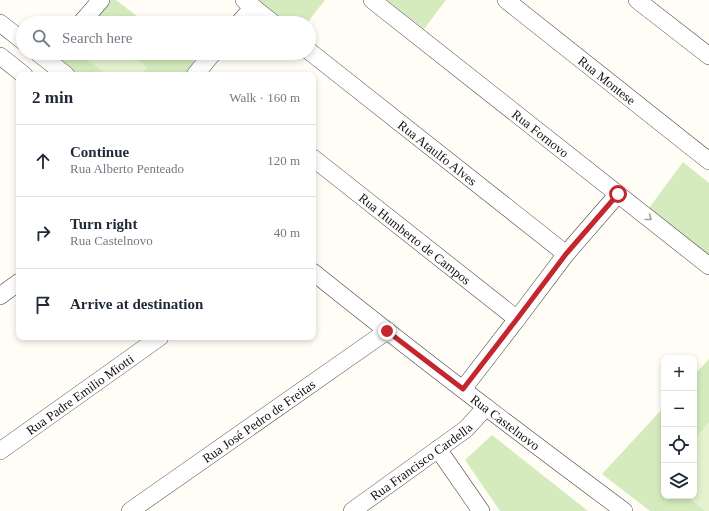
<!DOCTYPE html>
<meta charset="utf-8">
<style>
:root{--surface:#fff;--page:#f6f6f7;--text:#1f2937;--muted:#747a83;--line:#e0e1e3}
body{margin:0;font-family:"Times New Roman",serif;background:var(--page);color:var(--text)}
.controls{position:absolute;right:12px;bottom:12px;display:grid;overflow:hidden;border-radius:8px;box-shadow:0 2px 6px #0003}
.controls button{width:36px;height:36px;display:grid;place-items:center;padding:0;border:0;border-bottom:1px solid var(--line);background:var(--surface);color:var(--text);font:20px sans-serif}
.stop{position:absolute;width:12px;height:12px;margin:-9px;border:3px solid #c4262e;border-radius:50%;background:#fff}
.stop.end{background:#c4262e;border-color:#fff;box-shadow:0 1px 4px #0008}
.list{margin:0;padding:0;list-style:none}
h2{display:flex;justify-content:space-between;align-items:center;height:52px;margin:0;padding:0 16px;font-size:17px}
h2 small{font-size:13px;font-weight:400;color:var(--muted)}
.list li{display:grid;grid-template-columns:26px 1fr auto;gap:12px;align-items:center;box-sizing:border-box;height:72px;padding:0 16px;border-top:1px solid var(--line)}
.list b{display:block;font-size:15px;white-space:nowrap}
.list p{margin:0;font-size:13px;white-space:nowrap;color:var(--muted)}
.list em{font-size:13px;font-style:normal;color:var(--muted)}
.icon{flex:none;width:22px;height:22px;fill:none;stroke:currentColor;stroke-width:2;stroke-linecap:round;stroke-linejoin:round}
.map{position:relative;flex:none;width:709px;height:511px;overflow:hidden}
.search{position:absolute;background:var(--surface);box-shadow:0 2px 6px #0003;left:16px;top:16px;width:300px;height:44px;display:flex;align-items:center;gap:10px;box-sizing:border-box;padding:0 14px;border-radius:22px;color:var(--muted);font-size:15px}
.panel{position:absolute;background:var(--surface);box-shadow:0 2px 6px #0003;left:16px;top:72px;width:300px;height:268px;border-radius:8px}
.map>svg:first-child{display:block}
</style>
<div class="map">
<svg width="709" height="511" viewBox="0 0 709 511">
<rect width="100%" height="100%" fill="#fffdf5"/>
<path fill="#d5ebbd" d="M 110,0 L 116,0 L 146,23 L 92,23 Z
M 254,0 L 325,0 L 307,23 L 284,23 Z
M 387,0 L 446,0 L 424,29 Z
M 68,53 L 184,53 L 198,64 L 190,75 L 75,75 L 60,63 Z
M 683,162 L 709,183 L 709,257 L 649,208 Z
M 709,359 L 709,511 L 650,511 L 602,474 L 664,407 L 664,496 L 694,496 L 694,375 Z
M 492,435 L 588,511 L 500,511 L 465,460 Z"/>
<path fill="#e6f2cf" d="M 94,53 L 129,53 L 147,67 L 140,75 L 107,75 L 88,60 Z
M 709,422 L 709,511 L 705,511 L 687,496 L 694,496 L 694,440 Z"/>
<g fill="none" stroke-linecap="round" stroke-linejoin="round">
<defs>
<g id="street">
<path d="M 244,0 L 273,23"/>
<path id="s1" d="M 372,0 L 709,266"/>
<path id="s2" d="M 506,0 L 709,161"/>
<path d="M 637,0 L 709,56"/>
<path d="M 0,23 L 23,41"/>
<path d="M 81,23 L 101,0"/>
<path d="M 239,23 L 253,7"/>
<path id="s3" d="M 309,51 L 566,254"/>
<path d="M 38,53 L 66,75"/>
<path d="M 0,56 L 24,75"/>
<path d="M 195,75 L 213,53"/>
<path id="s4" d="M 313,158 L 517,319"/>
<path id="s5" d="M 313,272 C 415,354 519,433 624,511"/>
<path d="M 0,296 L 19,282"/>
<path d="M 463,389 L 517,319 L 566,254 L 618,194"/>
<path d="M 438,449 L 481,511"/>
<path id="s6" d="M 0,451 L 160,337"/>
<path id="s7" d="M 130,511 L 387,331"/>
<path id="s8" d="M 352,511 L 466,429 L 486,407"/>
</g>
</defs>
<use href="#street" stroke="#444" stroke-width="18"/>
<use href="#street" stroke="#fff" stroke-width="17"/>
</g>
<defs><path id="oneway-chevron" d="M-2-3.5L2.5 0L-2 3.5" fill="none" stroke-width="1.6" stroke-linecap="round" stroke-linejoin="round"/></defs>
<use stroke="#a0a0a0" href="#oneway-chevron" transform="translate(649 218) rotate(38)"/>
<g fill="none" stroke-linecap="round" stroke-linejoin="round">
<path stroke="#c4262e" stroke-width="5" d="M 387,331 L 463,389 L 517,319 L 566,254 L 618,194"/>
</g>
<g text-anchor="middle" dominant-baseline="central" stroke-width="4" stroke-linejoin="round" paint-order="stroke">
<g font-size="13" fill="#111" stroke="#fff">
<text stroke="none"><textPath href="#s2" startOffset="129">Rua Montese</textPath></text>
<text stroke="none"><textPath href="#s1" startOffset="215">Rua Fornovo</textPath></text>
<text stroke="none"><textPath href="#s3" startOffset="164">Rua Ataulfo Alves</textPath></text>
<text stroke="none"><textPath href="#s4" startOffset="130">Rua Humberto de Campos</textPath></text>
<text stroke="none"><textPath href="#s6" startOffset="98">Rua Padre Emilio Miotti</textPath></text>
<text stroke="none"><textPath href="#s7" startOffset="157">Rua José Pedro de Freitas</textPath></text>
<text stroke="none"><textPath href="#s5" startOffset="244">Rua Castelnovo</textPath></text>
<text stroke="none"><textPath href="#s8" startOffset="85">Rua Francisco Cardella</textPath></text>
</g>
</g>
</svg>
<div class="controls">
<button>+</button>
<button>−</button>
<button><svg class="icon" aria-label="locate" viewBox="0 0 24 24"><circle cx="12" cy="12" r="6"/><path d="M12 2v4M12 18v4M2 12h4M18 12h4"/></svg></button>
<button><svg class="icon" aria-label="layers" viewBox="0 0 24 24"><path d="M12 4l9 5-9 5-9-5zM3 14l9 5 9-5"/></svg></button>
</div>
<div class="stop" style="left:618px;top:194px"></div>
<div class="stop end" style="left:387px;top:331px"></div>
<div class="search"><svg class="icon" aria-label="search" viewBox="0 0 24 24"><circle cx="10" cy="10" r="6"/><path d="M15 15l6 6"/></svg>Search here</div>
<section class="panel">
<h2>2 min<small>Walk · 160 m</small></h2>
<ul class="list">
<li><svg class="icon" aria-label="ahead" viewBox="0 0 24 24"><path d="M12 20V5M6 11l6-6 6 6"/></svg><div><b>Continue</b><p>Rua Alberto Penteado</p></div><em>120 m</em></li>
<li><svg class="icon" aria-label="right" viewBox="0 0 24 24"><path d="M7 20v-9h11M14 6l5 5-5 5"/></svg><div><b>Turn right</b><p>Rua Castelnovo</p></div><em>40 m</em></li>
<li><svg class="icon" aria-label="arrive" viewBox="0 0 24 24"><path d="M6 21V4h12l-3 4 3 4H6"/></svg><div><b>Arrive at destination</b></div></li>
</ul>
</section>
</div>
